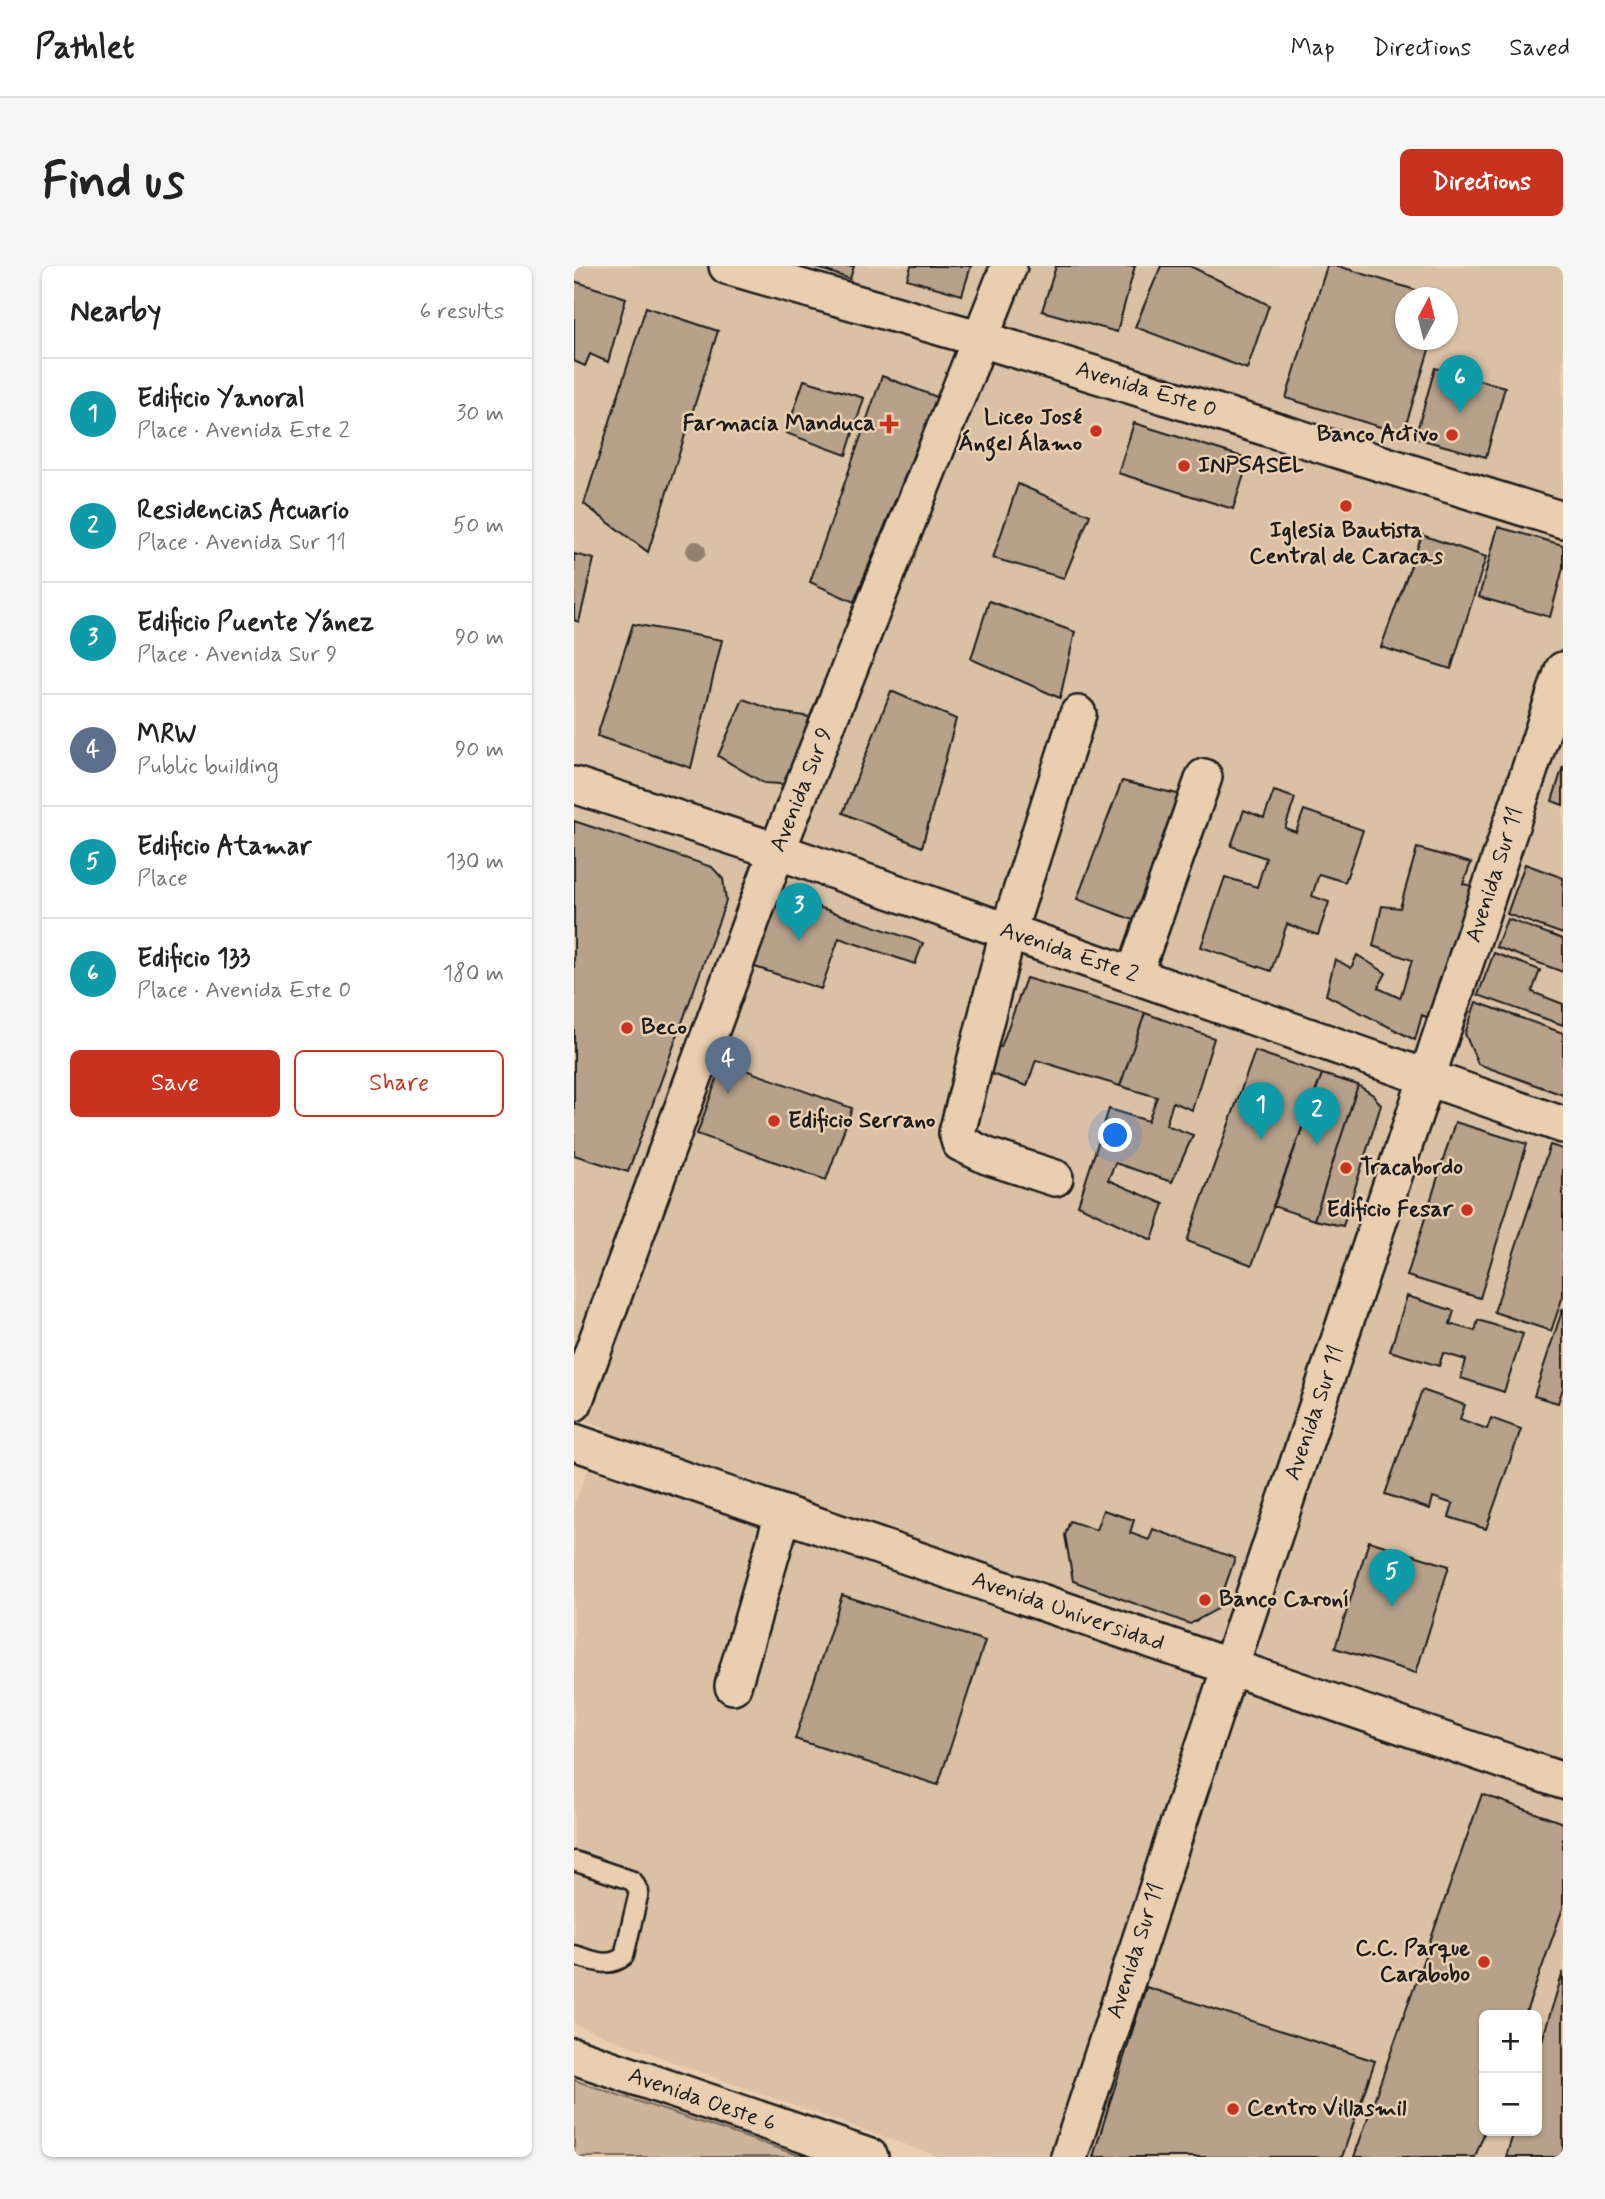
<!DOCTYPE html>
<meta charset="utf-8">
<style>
:root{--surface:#fff;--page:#f6f6f6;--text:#222;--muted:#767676;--line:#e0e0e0;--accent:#c8321e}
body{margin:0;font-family:Mynerve,sans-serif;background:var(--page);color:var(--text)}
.controls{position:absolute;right:21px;bottom:21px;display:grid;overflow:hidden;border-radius:10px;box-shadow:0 2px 5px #0004}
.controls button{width:63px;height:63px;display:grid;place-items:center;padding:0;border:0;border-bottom:2px solid var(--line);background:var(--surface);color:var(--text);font:35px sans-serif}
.compass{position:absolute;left:821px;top:21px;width:63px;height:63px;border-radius:50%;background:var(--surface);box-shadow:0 2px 5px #0004;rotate:7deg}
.you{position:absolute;left:542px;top:870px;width:24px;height:24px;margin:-18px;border:5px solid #fff;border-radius:50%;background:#1a73e8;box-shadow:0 0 0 10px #1a73e833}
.badge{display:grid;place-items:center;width:46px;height:46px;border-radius:50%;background:var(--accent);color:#fff;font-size:23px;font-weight:700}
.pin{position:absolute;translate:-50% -58px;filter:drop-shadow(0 2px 4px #0008)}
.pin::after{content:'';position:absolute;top:37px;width:24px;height:21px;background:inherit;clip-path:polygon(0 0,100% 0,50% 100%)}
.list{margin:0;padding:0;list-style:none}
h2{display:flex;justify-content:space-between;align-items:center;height:91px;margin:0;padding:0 28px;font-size:30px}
h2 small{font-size:23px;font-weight:400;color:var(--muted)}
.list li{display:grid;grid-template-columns:46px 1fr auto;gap:21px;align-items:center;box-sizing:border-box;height:112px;padding:0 28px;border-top:2px solid var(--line)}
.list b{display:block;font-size:26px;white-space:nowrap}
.list p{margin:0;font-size:23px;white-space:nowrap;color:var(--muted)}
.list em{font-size:23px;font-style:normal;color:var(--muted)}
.actions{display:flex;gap:14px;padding:21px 28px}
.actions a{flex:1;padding:16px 0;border:2px solid var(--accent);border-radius:10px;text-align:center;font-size:24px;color:var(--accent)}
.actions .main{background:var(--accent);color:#fff}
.map{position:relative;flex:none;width:989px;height:1891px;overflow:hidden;border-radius:10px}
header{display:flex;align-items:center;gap:42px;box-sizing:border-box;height:98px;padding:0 35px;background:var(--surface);border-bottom:2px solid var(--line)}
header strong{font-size:33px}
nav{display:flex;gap:38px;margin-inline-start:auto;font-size:24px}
.intro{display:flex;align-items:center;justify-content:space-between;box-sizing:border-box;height:168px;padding:0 42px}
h1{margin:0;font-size:49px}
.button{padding:18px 32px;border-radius:10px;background:var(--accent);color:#fff;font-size:24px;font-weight:700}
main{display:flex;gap:42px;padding:0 42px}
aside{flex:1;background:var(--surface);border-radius:10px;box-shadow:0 2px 5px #0004}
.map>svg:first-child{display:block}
</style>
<header>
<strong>Pathlet</strong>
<nav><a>Map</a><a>Directions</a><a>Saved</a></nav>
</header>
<div class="intro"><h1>Find us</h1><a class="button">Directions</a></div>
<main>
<aside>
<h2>Nearby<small>6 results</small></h2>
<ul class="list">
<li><span class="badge" style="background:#0f9aa8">1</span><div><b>Edificio Yanoral</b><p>Place · Avenida Este 2</p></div><em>30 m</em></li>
<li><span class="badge" style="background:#0f9aa8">2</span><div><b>Residencias Acuario</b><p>Place · Avenida Sur 11</p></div><em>50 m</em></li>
<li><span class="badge" style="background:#0f9aa8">3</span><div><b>Edificio Puente Yánez</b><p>Place · Avenida Sur 9</p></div><em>90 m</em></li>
<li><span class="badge" style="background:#5c6f8a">4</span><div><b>MRW</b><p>Public building</p></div><em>90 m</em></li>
<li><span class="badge" style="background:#0f9aa8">5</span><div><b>Edificio Atamar</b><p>Place</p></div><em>130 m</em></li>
<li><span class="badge" style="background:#0f9aa8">6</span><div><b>Edificio 133</b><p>Place · Avenida Este 0</p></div><em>180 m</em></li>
</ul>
<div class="actions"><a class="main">Save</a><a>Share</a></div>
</aside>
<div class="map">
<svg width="989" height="1891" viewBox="0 0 989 1891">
<rect width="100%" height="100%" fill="#e9ceb0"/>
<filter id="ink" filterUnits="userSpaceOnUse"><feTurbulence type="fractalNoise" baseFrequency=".0143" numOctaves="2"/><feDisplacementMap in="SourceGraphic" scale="14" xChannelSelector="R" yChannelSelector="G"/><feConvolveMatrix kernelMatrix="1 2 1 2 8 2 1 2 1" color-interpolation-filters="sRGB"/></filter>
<g filter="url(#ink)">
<path fill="#dac0a5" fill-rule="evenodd" d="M 0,0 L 989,0 L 989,1891 L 366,1891 L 126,1806 L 0,1758 L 0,1238 L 31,1161 L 0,1151 ZM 832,32 L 874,32 L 874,74 L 832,74 ZM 910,1749 L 963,1749 L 963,1865 L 910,1865 Z"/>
<path fill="#cbb49b" stroke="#74685c" stroke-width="2" d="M 0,1814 L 230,1891 L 0,1891 Z"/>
<path fill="#b7a18b" stroke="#1c1c1c" stroke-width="2" d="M 238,0 L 280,0 L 276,13 Z
M 337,0 L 397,0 L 388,29 L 333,13 Z
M 482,0 L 561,0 L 543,66 L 468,45 Z
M 587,0 L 616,0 L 695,39 L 673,103 L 561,61 Z
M 753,0 L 764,0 L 867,32 L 832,32 L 832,74 L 858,74 L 829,168 L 712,132 Z
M 0,15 L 52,32 L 34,96 L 16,88 L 11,100 L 0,95 Z
M 72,41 L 144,65 L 74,286 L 10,238 Z
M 861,102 L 931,121 L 912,191 L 841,172 Z
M 308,110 L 363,131 L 280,336 L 236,316 Z
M 230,114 L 290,132 L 272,189 L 212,167 Z
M 560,157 L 675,193 L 659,243 L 544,207 Z
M 444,218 L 516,249 L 490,312 L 419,292 Z
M 924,261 L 989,279 L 989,302 L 976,351 L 905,331 Z
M 848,269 L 912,291 L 877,403 L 807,381 Z
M 0,288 L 20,293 L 5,356 L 0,354 Z
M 415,335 L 501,366 L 486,432 L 397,393 Z
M 59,358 L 148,374 L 117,502 L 23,470 Z
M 317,425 L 382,453 L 348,581 L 269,547 Z
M 169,433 L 205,446 L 249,453 L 222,519 L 190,517 L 144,490 Z
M 989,500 L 989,539 L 978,535 Z
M 548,515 L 616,531 L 570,658 L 503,633 Z
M 700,525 L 721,532 L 711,562 L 722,566 L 730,544 L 789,564 L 771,616 L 745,608 L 738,630 L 755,636 L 744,669 L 713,658 L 697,705 L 627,681 L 651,611 L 683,621 L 692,592 L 657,580 L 670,544 L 690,552 Z
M 0,555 L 138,601 L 149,613 L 152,635 L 54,906 L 0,889 Z
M 843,582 L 897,597 L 889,618 L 904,621 L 858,754 L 848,749 L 841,774 L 752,729 L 761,693 L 777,702 L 783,689 L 812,707 L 804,722 L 826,732 L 838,694 L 799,680 L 808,640 L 826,642 Z
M 951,598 L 989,612 L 989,668 L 933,648 Z
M 204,627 L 349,677 L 341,698 L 265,672 L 247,723 L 178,700 Z
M 933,653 L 989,673 L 989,706 L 922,681 Z
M 920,687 L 966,704 L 958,726 L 989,738 L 989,759 L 904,729 Z
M 452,712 L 571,747 L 546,820 L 462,794 L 453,820 L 411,806 L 416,781 L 427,781 Z
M 902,736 L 989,767 L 989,829 L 904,798 L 891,768 Z
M 571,747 L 640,772 L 618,844 L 599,836 L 592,859 L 619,869 L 598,916 L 541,897 L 534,914 L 590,938 L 578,974 L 504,939 L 535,843 L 574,855 L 583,831 L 546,820 Z
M 681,785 L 748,808 L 678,999 L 613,975 Z
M 149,796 L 278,842 L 252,914 L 123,868 Z
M 748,808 L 784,819 L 740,954 L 699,940 Z
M 784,819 L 799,829 L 807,839 L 769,960 L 740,954 Z
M 881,856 L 953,878 L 906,1032 L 833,1010 Z
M 976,879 L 989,883 L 989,1030 L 977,1065 L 920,1046 Z
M 833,1030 L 880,1045 L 876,1058 L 901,1065 L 904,1054 L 949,1068 L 930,1126 L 887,1112 L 892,1094 L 869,1087 L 865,1100 L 816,1085 Z
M 989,1042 L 989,1122 L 984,1137 L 960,1130 Z
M 848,1124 L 891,1139 L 886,1153 L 913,1163 L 917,1152 L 947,1163 L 912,1263 L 875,1251 L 879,1238 L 859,1231 L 856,1243 L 811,1228 Z
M 529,1244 L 560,1254 L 556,1267 L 575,1274 L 579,1263 L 661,1292 L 643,1343 L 616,1358 L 499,1315 L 491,1269 L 496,1255 L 522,1264 Z
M 795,1275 L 875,1300 L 842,1407 L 761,1382 Z
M 268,1329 L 411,1375 L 364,1519 L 221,1473 Z
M 908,1528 L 989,1557 L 989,1642 L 951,1749 L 910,1749 L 911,1865 L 901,1891 L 780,1891 Z
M 989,1706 L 989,1891 L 932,1891 L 940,1865 L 963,1865 L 963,1791 Z
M 572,1721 L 801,1795 L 768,1891 L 519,1891 Z"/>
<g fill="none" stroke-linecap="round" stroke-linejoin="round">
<defs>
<path id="service" d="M 0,1595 L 59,1615 L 65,1626 L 50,1690 C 35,1703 17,1694 0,1689"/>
<path id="minor" d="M 153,0 L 407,73 L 989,254
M 0,519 L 203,585 L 989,859
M 560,709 L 630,511
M 481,912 L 413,890 L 386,877 L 383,867 L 434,666 L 504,448
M 0,1137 L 203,585 L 435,0
M 0,1176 L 989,1515
M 159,1420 L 209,1248
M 0,1790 L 296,1891
M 495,1891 L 656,1401 L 989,404"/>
</defs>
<use href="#service" stroke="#1c1c1c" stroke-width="23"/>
<use href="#minor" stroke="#1c1c1c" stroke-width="40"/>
<use href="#service" stroke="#e9ceb0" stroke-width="18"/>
<use href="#minor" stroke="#e9ceb0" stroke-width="35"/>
</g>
<circle fill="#908170" cx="122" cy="285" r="10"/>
</g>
<g fill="#c8321e" stroke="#e9ceb0" stroke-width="2.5">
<path d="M311.5 147.5h7v7h7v7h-7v7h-7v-7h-7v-7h7z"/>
<circle cx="522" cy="165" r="7"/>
<circle cx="878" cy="169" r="7"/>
<circle cx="610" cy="200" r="7"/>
<circle cx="772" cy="240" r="7"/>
<circle cx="53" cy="762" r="7"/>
<circle cx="200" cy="855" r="7"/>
<circle cx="772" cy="902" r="7"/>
<circle cx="893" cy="944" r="7"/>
<circle cx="631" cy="1334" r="7"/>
<circle cx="910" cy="1696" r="7"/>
<circle cx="659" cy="1843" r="7"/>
</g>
<g text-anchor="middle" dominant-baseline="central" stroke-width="5" stroke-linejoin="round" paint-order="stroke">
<g font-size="23" fill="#1c1c1c" stroke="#e9ceb0">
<text transform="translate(572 124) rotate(17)">Avenida Este 0</text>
<text transform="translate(228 524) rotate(-68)">Avenida Sur 9</text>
<text transform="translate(921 609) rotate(-72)">Avenida Sur 11</text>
<text transform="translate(495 687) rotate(19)">Avenida Este 2</text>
<text transform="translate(741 1147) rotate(-71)">Avenida Sur 11</text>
<text transform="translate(494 1346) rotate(19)">Avenida Universidad</text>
<text transform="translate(562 1685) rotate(-72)">Avenida Sur 11</text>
<text transform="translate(128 1834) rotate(19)">Avenida Oeste 6</text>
</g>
<g font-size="23" font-weight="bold" fill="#1c1c1c" stroke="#e9ceb0" text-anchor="start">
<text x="508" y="152" text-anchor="end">Liceo José<tspan x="508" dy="26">Ángel Álamo</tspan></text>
<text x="301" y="158" text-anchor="end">Farmacia Manduca</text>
<text x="864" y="169" text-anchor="end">Banco Activo</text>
<text x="624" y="200">INPSASEL</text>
<text x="772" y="265" text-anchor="middle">Iglesia Bautista<tspan x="772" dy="26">Central de Caracas</tspan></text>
<text x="67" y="762">Beco</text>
<text x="214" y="855">Edificio Serrano</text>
<text x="786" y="902">Tracabordo</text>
<text x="879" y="944" text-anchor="end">Edificio Fesar</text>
<text x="645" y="1334">Banco Caroní</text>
<text x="896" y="1683" text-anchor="end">C.C. Parque<tspan x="896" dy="26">Carabobo</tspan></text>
<text x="673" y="1843">Centro Villasmil</text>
</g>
</g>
</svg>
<div class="controls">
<button>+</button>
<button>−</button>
</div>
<svg class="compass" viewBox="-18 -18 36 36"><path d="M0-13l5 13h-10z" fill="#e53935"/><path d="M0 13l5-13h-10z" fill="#767676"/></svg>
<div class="you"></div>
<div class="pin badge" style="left:687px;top:874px;background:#0f9aa8">1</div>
<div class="pin badge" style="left:743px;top:879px;background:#0f9aa8">2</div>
<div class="pin badge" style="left:225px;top:675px;background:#0f9aa8">3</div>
<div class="pin badge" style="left:154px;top:828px;background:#5c6f8a">4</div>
<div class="pin badge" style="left:818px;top:1341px;background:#0f9aa8">5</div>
<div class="pin badge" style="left:886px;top:147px;background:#0f9aa8">6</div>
</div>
</main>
